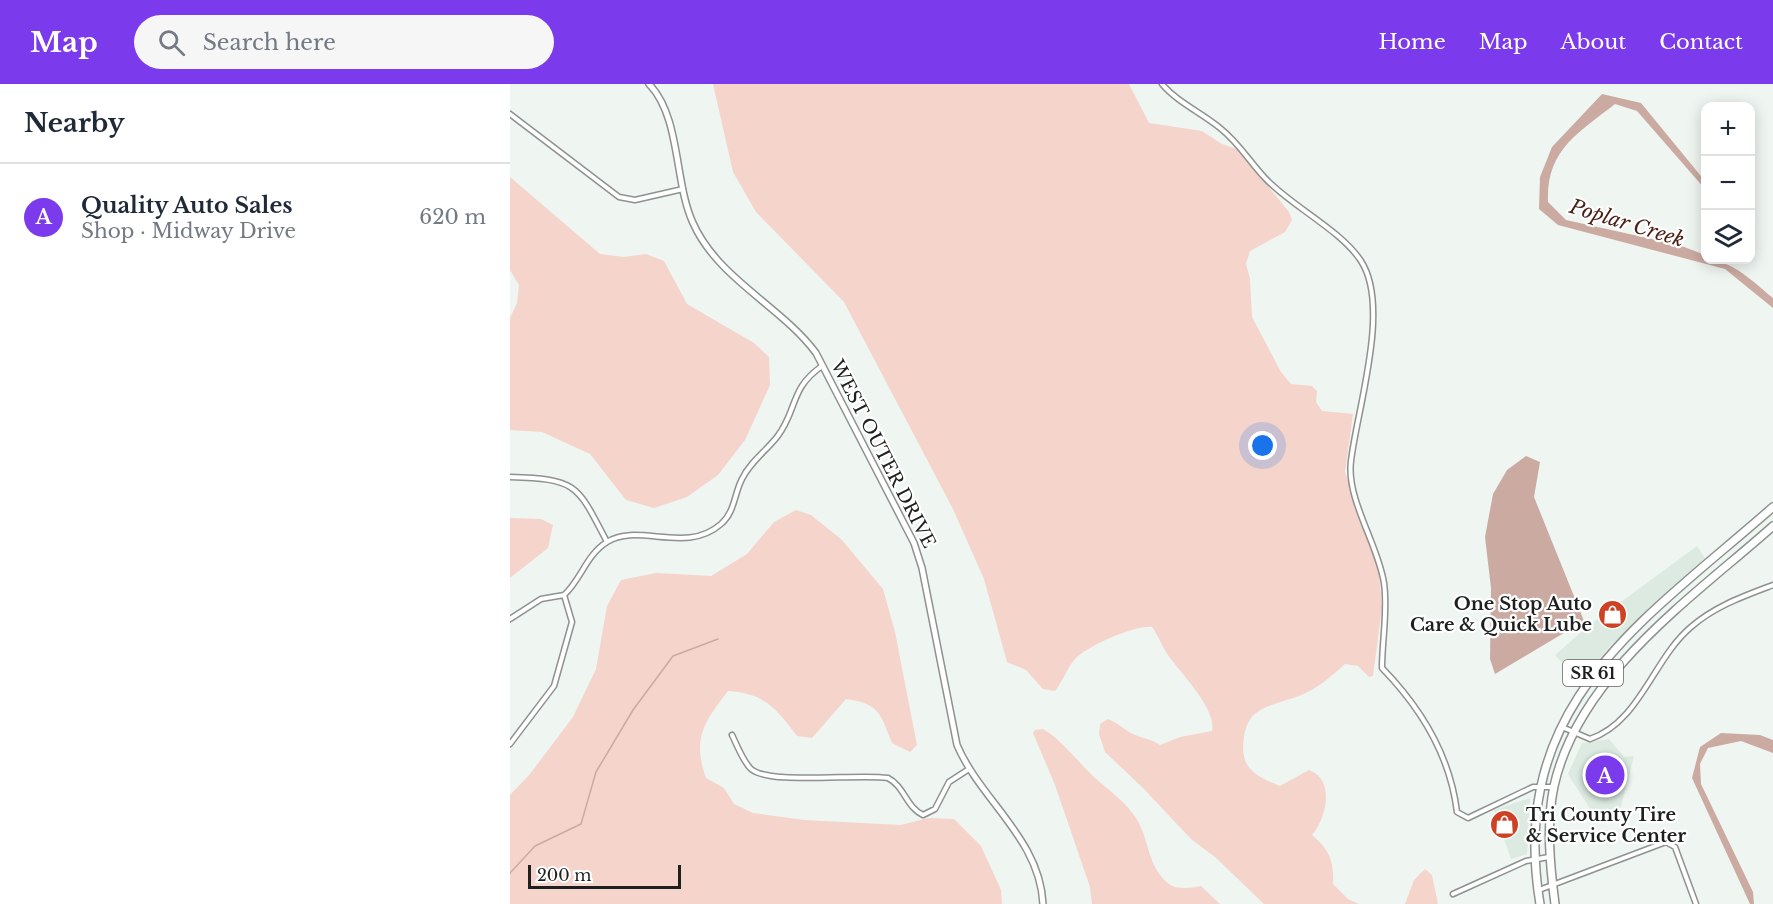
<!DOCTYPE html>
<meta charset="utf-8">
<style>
:root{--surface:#fff;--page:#f6f6f7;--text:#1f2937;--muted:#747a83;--line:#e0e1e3;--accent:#7c3aed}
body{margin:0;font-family:"Libre Baskerville",serif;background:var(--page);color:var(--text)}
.controls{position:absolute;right:18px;top:18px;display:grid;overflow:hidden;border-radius:12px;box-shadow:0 3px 15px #0003}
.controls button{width:54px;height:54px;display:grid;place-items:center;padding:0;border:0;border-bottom:2px solid var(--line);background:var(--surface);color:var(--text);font:30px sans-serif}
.scale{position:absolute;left:18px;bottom:15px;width:153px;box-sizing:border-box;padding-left:6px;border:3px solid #1e201f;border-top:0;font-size:16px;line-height:21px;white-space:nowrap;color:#1e201f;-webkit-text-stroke:4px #fff;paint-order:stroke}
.you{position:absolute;left:753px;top:362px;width:21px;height:21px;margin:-15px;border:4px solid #fff;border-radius:50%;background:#1a73e8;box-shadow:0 0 0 9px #1a73e833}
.badge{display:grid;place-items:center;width:39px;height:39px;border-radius:50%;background:var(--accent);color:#fff;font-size:20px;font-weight:700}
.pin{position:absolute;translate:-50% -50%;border:3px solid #fff;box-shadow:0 2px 6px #0006}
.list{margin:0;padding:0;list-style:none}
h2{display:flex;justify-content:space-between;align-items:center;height:78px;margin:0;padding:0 24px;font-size:26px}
h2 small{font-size:20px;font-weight:400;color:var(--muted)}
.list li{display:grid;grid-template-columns:39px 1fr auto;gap:18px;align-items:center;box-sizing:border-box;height:108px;padding:0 24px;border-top:2px solid var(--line)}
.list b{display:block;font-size:22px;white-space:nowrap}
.list p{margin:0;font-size:20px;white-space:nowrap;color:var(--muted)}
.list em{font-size:20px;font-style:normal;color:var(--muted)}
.icon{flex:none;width:33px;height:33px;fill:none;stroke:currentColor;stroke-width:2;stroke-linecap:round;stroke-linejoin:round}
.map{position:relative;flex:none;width:1263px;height:820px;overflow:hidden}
header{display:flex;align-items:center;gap:36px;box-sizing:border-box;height:84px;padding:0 30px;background:var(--accent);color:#fff}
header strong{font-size:28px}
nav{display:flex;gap:33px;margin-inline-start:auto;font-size:21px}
.search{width:420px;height:54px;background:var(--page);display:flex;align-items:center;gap:15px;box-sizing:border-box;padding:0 21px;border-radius:33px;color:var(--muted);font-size:22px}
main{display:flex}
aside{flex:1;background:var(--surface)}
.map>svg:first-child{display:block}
</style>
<header>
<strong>Map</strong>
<div class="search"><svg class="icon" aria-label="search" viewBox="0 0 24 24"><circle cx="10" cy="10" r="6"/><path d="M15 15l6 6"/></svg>Search here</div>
<nav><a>Home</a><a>Map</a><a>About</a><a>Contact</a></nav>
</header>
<main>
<aside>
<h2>Nearby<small></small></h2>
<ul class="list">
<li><span class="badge">A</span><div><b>Quality Auto Sales</b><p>Shop · Midway Drive</p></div><em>620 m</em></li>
</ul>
</aside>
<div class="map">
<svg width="1263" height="820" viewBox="0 0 1263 820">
<rect width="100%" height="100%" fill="#eff5f1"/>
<path fill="#dceae1" d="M 1187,462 L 1195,474 L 1100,562 L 1071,598 L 1045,571 L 1077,543 Z
M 1099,655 L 1114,673 L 1124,672 L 1109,730 L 1087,736 L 1058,690 L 1072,659 Z
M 1020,714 L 1017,770 L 1001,775 L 984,726 Z"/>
<path fill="#f5d4cc" d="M 203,0 L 619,0 L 639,39 L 692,47 L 712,60 L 729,66 L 779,128 L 782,136 L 775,148 L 740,167 L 736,180 L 740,195 L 742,233 L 771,288 L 781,300 L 802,302 L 807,307 L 806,318 L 812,327 L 843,330 L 835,388 L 869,489 L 872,524 L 863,592 L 859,593 L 848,582 L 835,580 C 822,592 807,605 789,612 C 776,617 758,620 746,629 C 739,634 735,644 734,653 C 729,684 745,692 770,702 L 799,686 C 826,696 816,735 802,751 C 820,766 824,778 823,800 L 838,815 L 849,820 L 754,820 L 705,773 L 681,755 L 633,704 L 595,668 L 589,650 L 590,640 L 598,635 C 607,639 612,643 619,648 C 629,654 640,654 650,661 L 670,653 L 702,647 C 707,624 668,587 656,568 C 651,560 648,551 642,543 C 625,541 577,562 565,575 C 557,584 553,597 545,607 L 533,605 L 516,586 L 497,578 L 474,495 L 443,425 L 334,218 L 246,128 L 223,88 Z
M 0,93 L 90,170 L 114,173 L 136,170 L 154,177 L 177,220 L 244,259 L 259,273 L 260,301 L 235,356 L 208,391 L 177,413 L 144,424 L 116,416 L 80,370 L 32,348 L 0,346 L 0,234 L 7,219 L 9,201 L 0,186 Z
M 286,426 L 301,431 L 332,456 L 373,505 L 385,548 L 407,661 L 400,668 L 382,659 C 370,629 370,620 336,615 L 302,654 L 287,652 C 266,624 254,609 218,607 C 194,638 182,655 196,694 L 214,704 L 224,720 L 243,729 L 294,736 L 391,741 L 418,734 L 444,735 L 471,762 L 491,806 L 492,820 L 0,820 L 0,711 L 20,690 L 63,633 L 86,585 L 97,522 L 111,496 L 146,489 L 201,492 L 237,470 L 264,438 Z
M 0,434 L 31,435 L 43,441 L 38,464 L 0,494 Z
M 533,645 C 554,658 566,676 583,692 C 598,706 616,718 626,734 C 640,756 637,783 659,800 C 667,806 682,804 691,802 L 710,820 L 582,820 L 580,803 L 545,701 L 523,649 L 525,646 Z
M 915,785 L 922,791 L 928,820 L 895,820 L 904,796 Z"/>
<path fill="#cbaaa2" d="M 1092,10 L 1131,19 L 1195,97 L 1195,105 L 1127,27 L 1105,20 C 1068,49 1036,66 1038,118 L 1056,136 L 1169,161 L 1195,171 L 1196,176 C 1223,176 1243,198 1263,214 L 1263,224 L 1215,185 L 1048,141 L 1029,125 L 1030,93 L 1042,63 Z
M 1016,372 L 1030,378 L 1024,413 L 1074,537 L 985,590 L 980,575 L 981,504 L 975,453 L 983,410 L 997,386 Z
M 1211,649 L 1250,651 L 1263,656 L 1263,669 L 1231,657 L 1198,664 L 1190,680 L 1191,700 L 1243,808 L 1244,820 L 1240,820 L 1182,694 L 1190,663 Z"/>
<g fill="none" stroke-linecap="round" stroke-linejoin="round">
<path stroke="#cbaaa2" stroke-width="1.5" d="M 0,789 L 25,762 L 71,740 L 86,688 L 123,626 L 163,572 L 208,555"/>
<defs>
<path id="minor" d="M 652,0 C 667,18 692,29 710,44 C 729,59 739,77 755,94 C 781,122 831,146 851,177 C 881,223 847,325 841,377 C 836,415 868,460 874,499 C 878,527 872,556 872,584 C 911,624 940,671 947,728 L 958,734 L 1023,703 L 1043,703
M 0,30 L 109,113 L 125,116 L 173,105
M 0,393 C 67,395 67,400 97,458
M 0,535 L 31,515 L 54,511
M 1052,643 L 1080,655 C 1130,638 1143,575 1181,543 C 1205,522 1234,512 1263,501
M 222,651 C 227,661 232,675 240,684 C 256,702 350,689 378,694 C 394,702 397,724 413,731 L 425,725 L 439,698 L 459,685
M 0,660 L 44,602 L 62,538 L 54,511 C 71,496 76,471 97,458 C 128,438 176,471 211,440 C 225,428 224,410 232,395 C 240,378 255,368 267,353 C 288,326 279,305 312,282
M 1029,806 L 1156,758 L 1165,763 L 1186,820
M 943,810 L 1016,777 L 1039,773"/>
<path id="tertiary" d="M 139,0 C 171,33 164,98 183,139 C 208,195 271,222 306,269 L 404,459 L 412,484 L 447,661 C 471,717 530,755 533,820"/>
<path id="trunk" d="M 1030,820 C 997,620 1131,539 1263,423
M 1045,820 C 1040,782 1036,740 1044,702 C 1069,591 1182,514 1263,442"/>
</defs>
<use href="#minor" stroke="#8d928f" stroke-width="7"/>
<use href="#tertiary" stroke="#8d928f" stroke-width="8"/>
<use href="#trunk" stroke="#8d928f" stroke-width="10"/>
<use href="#minor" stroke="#fff" stroke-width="4"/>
<use href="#tertiary" stroke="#fff" stroke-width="5"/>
<use href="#trunk" stroke="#fff" stroke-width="7"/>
</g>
<defs>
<symbol id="shop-disc" viewBox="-11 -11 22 22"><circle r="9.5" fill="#cd4224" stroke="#fff"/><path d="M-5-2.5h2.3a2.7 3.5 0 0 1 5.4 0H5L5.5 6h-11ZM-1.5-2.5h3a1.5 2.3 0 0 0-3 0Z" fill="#fff"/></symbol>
</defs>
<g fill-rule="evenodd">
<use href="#shop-disc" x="1086" y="514" width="33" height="33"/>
<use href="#shop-disc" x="978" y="724" width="33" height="33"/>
</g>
<g text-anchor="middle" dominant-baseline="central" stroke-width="4.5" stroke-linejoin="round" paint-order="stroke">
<rect fill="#fff" stroke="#626362" stroke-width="1.5" x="1053" y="576" width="60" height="26" rx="4.5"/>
<g font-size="16" font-weight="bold" fill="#1e201f">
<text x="1083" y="589">SR 61</text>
</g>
<g font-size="18" fill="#1e201f" stroke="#fff">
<text transform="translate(373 370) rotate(63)">WEST OUTER DRIVE</text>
</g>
<g font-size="18" font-weight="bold" fill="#1e201f" stroke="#fff" text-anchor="end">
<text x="1082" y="520">One Stop Auto<tspan x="1082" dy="21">Care &amp; Quick Lube</tspan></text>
<text x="1016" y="731" text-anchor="start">Tri County Tire<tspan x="1016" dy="21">&amp; Service Center</tspan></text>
</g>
<g font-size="20" font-style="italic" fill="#4d2016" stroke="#fff">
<text transform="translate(1117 139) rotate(17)">Poplar Creek</text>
</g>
</g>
</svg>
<div class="controls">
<button>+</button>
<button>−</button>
<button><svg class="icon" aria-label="layers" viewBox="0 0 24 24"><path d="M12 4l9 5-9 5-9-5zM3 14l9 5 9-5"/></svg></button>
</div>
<div class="scale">200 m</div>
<div class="you"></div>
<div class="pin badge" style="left:1095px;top:691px">A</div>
</div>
</main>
